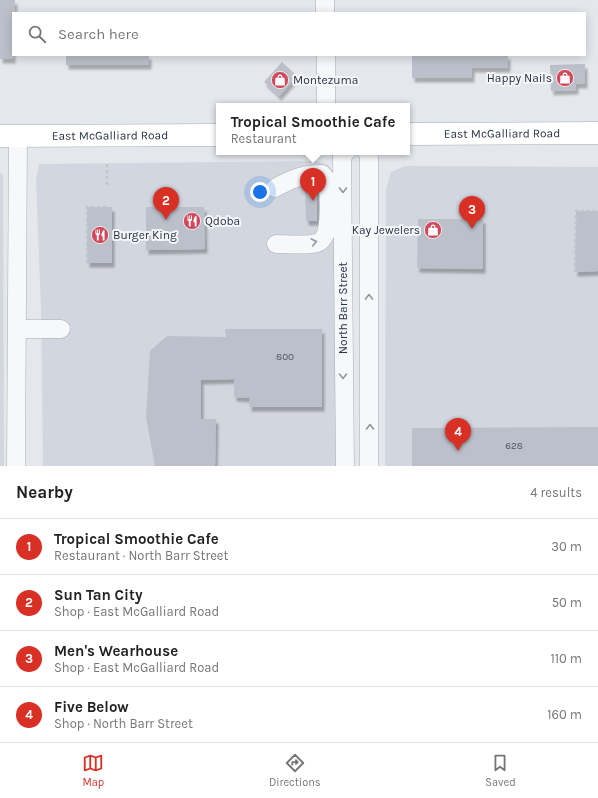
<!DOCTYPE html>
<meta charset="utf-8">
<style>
:root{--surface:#fff;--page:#f6f6f6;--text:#222;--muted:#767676;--line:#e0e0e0;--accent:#d93025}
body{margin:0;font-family:Karla,sans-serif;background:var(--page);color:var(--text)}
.you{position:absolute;left:260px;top:192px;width:14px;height:14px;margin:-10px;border:3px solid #fff;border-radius:50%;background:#1a73e8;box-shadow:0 0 0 6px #1a73e833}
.badge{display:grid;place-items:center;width:26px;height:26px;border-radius:50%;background:var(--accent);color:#fff;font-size:13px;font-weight:700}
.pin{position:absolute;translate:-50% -33px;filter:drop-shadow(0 1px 2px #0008)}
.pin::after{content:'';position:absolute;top:21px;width:14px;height:12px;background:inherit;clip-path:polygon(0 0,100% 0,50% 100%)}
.popup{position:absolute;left:216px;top:103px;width:194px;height:52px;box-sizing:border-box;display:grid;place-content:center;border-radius:0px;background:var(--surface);filter:drop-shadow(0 1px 3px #0005);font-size:13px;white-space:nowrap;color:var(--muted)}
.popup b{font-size:15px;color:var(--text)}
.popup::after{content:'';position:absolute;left:50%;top:100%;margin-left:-8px;border:8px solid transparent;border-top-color:var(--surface)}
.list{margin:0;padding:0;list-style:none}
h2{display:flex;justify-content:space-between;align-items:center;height:52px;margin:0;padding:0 16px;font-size:17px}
h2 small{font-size:13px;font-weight:400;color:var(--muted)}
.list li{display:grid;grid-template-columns:26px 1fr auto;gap:12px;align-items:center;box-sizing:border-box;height:56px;padding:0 16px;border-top:1px solid var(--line)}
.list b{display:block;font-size:15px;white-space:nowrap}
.list p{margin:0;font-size:13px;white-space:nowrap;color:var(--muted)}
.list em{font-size:13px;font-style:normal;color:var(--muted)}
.icon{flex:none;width:22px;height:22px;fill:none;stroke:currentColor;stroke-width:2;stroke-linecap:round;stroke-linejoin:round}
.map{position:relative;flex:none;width:598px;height:466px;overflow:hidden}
.search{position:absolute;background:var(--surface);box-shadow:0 2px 10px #0003;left:12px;right:12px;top:12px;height:44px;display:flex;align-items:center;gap:10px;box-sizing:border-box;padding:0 14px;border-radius:0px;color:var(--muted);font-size:15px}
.sheet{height:276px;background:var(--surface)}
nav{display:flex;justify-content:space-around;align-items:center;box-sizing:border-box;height:56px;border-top:1px solid var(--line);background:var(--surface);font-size:11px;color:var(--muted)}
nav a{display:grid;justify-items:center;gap:2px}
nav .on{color:var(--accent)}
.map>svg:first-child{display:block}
</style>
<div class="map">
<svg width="598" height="466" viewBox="0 0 598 466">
<defs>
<filter id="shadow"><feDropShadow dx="2.5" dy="4.5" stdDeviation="1" flood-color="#0004"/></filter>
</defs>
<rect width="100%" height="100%" fill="#e4e7ec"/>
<path fill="#d2d6de" d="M 317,161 L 328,165 L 334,174 L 337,466 L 43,466 L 41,307 L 36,179 L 39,164 Z
M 405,166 L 598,167 L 598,466 L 385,466 L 386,189 L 391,172 Z
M 0,172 L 3,176 L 4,466 L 0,466 Z"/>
<path fill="#bbc0ca" filter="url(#shadow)" d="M 0,0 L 15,0 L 13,59 L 0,59 Z
M 66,55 L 149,55 L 149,65 L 66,65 Z
M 412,55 L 508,55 L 508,68 L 472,68 L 472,78 L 412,78 Z
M 282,62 L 297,76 L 279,96 L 264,82 Z
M 585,64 L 585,84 L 576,84 L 576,90 L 551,91 L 550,65 Z
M 317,185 L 317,221 L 306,221 L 305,186 Z
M 87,207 L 112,207 L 112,263 L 87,263 Z
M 146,207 L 204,207 L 205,249 L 146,250 Z
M 576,211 L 598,211 L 598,271 L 575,272 Z
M 418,219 L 483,219 L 483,269 L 417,268 Z
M 225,329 L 322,329 L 322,407 L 249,407 L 250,398 L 234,397 L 234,379 L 201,380 L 201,419 L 216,419 L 215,466 L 155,466 L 146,417 L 150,351 L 167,336 L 226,337 Z
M 598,427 L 598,466 L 412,466 L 412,428 Z"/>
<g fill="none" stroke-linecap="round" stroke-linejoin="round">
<defs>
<path id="minor" d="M 325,0 L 325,13
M 326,55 L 326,106
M 367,152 L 369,157 L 369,466
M 275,188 C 291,179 303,174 322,174 L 328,181 C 328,195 333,238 317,243 C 306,246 287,244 276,244
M 18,329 L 61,329
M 16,466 L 18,136
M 345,466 L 342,157 L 346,152"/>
<g id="major">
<path id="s1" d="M 407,134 L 598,133"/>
<path id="s2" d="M 0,136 L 219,135"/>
</g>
</defs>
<use href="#minor" stroke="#a9aeb7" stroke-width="19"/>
<use href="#major" stroke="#a3abb8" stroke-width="23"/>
<path stroke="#c2c5cb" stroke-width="2.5" stroke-dasharray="3 3" stroke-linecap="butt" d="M 107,164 L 107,187
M 87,263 L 87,207 L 107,207
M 575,272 L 576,211 L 598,211"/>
<use href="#minor" stroke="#f7f8fa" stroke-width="18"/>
<use href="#major" stroke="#fff" stroke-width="22"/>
</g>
<defs><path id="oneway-chevron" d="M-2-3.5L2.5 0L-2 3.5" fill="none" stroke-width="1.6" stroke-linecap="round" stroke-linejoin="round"/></defs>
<g stroke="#9196a0">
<use href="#oneway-chevron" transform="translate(343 190) rotate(90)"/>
<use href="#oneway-chevron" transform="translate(314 242) rotate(-11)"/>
<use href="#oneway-chevron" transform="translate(369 297) rotate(-90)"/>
<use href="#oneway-chevron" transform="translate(343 376) rotate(90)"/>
<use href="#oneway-chevron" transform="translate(370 427) rotate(-90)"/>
</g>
<defs>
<symbol id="shop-disc" viewBox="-11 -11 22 22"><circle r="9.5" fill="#d1495b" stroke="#f4f6f9"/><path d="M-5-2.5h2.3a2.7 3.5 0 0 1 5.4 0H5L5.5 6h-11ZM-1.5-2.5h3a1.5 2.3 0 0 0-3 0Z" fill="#fff"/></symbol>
<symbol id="restaurant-disc" viewBox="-11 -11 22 22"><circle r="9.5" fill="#d1495b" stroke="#f4f6f9"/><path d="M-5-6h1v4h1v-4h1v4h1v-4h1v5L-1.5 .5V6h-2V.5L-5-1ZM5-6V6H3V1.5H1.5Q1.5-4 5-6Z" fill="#fff"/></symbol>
</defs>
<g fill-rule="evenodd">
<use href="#shop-disc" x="555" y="68" width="20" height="20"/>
<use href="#shop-disc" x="270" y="70" width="20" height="20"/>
<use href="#restaurant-disc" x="182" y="211" width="20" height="20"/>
<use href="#shop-disc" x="423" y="220" width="20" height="20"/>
<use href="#restaurant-disc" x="90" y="225" width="20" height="20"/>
</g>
<g text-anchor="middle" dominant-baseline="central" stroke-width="4" stroke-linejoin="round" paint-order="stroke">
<g font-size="10" fill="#4f5766">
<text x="285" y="357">800</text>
<text x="514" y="446">628</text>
</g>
<g font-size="12" fill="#2b3445" stroke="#f4f6f9" text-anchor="start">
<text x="552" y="78" text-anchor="end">Happy Nails</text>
<text x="293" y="80">Montezuma</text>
<text x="205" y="221">Qdoba</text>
<text x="420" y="230" text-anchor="end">Kay Jewelers</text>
<text x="113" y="235">Burger King</text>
</g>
<g font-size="12" fill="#2b3445" stroke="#f4f6f9">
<text stroke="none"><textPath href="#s1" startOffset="95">East McGalliard Road</textPath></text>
<text stroke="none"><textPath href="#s2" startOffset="110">East McGalliard Road</textPath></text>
<text transform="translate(343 308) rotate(-90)">North Barr Street</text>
</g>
</g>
</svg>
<div class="you"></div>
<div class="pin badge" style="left:313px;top:201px">1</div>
<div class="popup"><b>Tropical Smoothie Cafe</b>Restaurant</div>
<div class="pin badge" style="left:166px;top:220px">2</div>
<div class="pin badge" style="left:472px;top:229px">3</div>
<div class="pin badge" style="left:458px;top:451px">4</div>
<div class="search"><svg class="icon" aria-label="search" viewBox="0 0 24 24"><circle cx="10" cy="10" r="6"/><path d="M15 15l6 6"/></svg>Search here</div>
</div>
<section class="sheet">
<h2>Nearby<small>4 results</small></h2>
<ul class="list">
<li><span class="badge">1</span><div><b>Tropical Smoothie Cafe</b><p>Restaurant · North Barr Street</p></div><em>30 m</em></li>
<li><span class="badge">2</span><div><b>Sun Tan City</b><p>Shop · East McGalliard Road</p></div><em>50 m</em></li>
<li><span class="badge">3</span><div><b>Men's Wearhouse</b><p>Shop · East McGalliard Road</p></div><em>110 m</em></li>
<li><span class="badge">4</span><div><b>Five Below</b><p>Shop · North Barr Street</p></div><em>160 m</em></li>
</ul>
</section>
<nav>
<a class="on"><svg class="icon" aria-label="map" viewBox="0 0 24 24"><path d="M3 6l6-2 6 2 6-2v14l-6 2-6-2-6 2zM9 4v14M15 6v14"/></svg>Map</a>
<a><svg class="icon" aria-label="directions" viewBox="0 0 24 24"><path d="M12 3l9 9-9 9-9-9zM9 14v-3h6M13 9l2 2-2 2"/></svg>Directions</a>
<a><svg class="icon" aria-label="saved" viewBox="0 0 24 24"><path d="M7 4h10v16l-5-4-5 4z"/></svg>Saved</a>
</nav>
